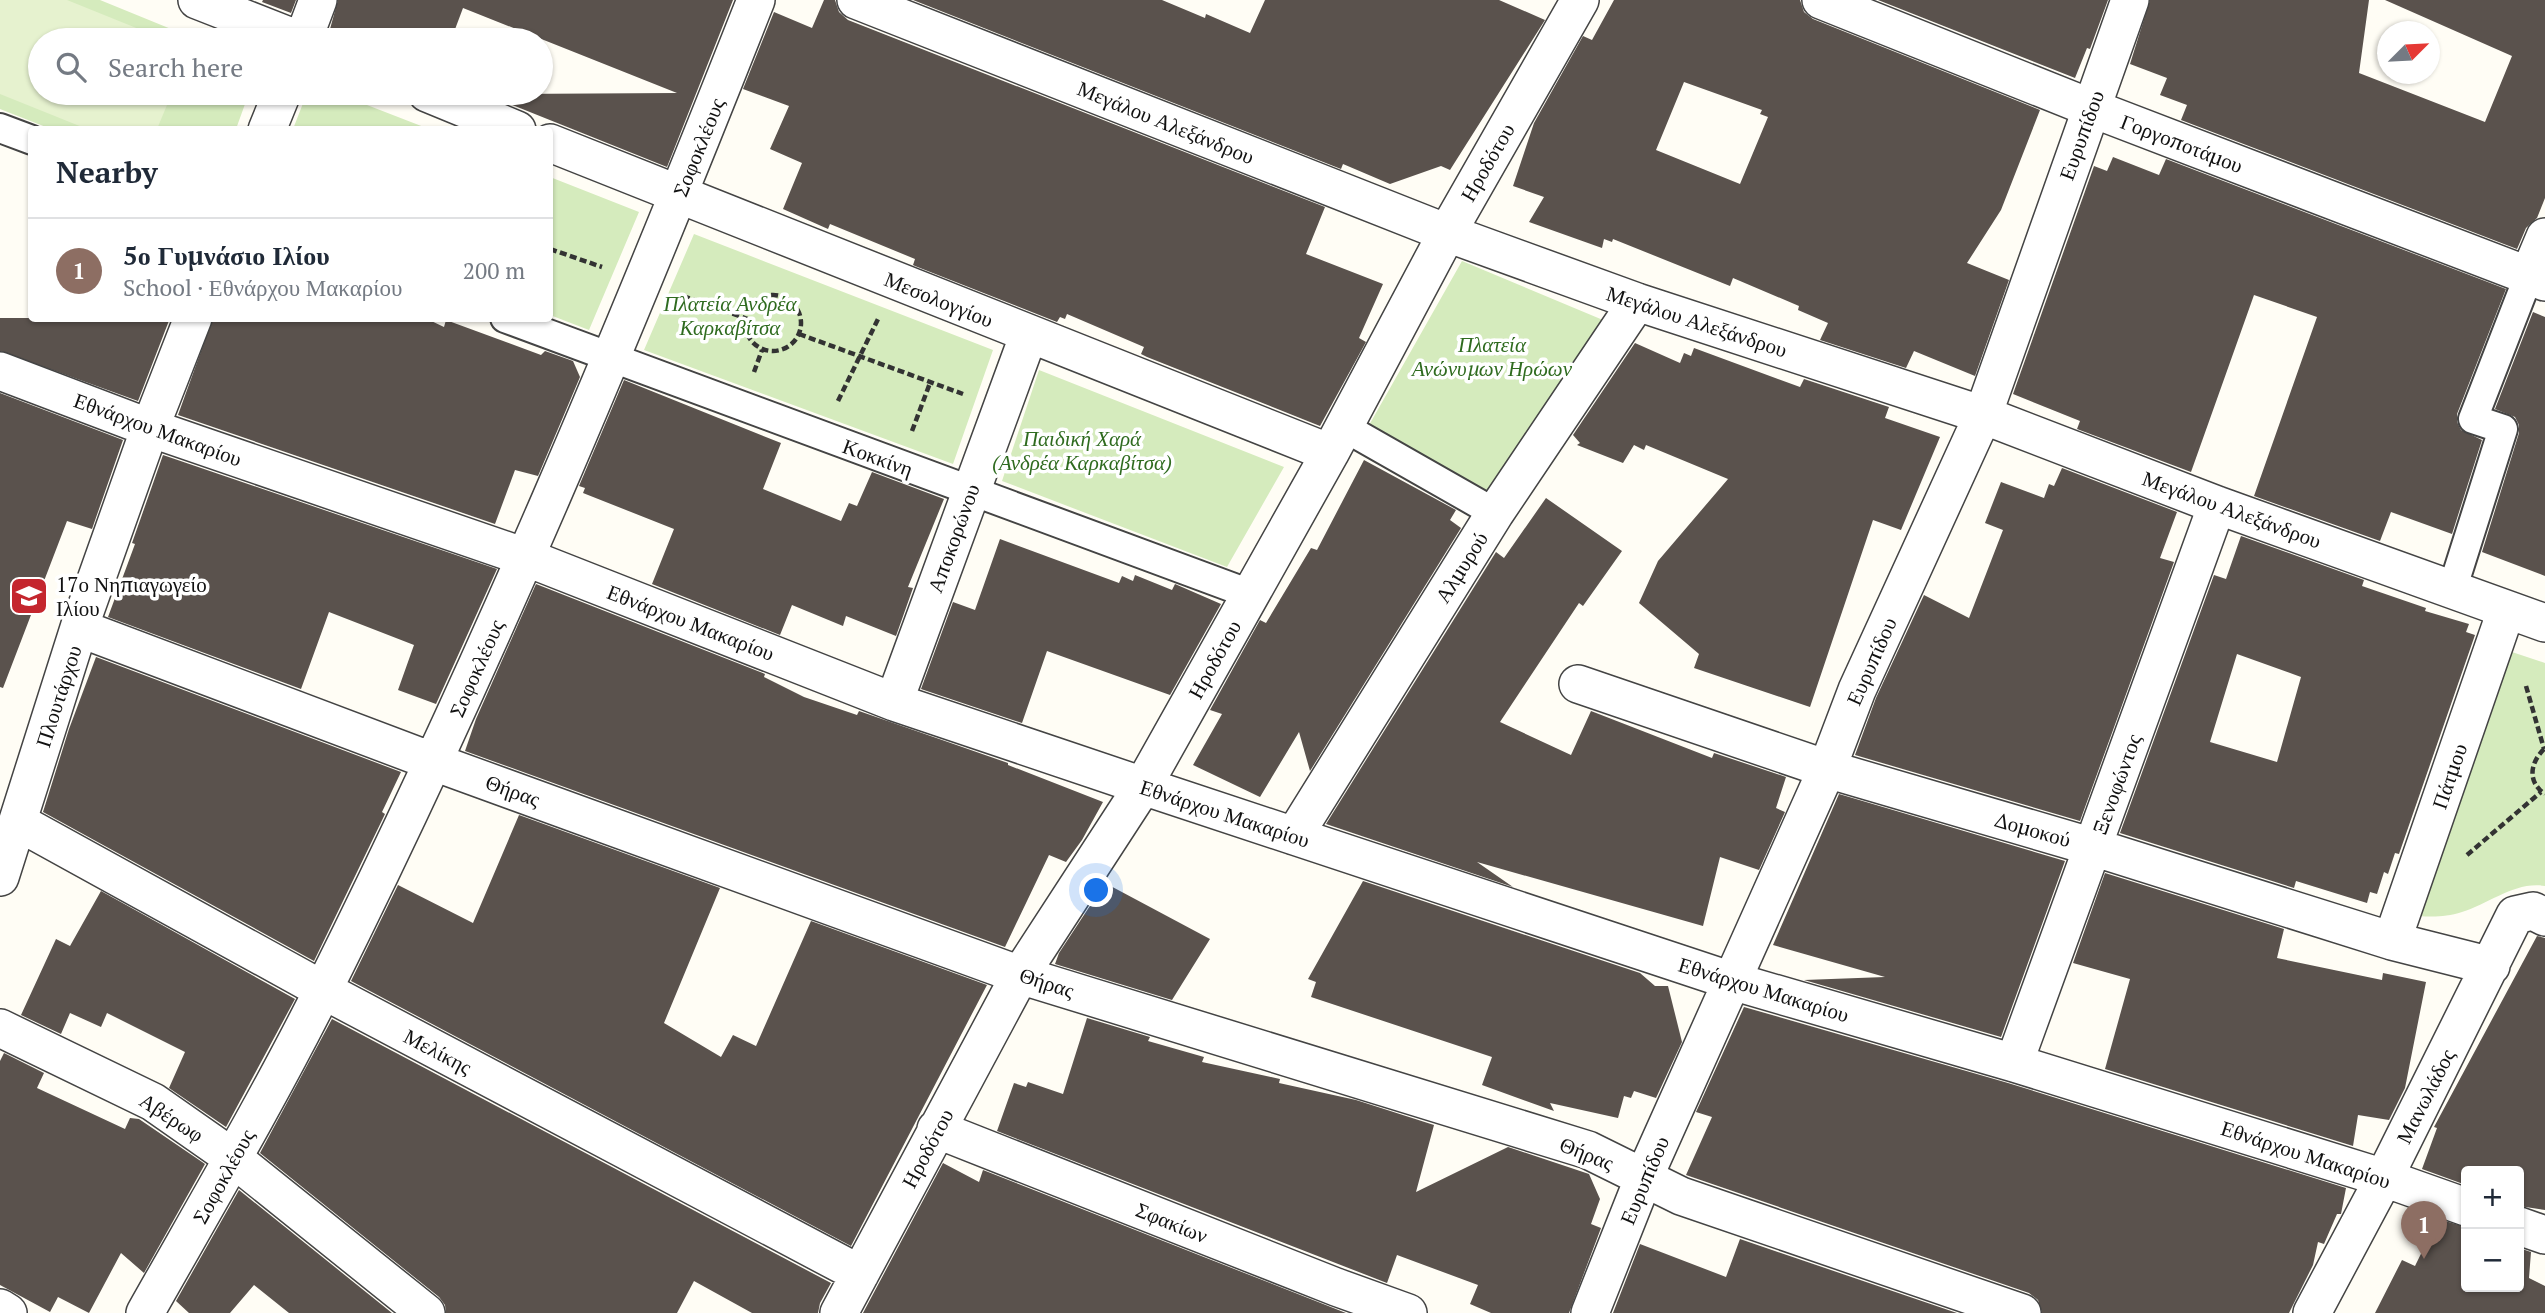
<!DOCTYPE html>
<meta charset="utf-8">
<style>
:root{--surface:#fff;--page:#f2f2f3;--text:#1f2937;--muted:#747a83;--line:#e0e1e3;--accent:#c4262e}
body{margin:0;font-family:"PT Serif",serif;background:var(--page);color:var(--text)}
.controls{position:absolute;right:21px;bottom:21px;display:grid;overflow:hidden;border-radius:7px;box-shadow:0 2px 5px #0004}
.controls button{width:63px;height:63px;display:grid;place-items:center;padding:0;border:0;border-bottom:2px solid var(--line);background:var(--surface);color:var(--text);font:35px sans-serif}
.compass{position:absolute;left:2377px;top:21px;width:63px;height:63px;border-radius:50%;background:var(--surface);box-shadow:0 2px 5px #0004;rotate:66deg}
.you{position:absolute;left:1097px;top:891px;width:24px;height:24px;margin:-18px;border:5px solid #fff;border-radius:50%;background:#1a73e8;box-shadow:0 0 0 10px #1a73e833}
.badge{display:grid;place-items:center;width:46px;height:46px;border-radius:50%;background:var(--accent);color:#fff;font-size:23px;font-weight:700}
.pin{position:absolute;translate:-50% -58px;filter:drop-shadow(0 2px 4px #0008)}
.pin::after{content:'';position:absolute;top:37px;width:24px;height:21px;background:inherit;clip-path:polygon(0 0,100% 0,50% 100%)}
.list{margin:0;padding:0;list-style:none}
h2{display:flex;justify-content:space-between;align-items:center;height:91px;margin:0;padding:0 28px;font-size:30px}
h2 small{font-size:23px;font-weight:400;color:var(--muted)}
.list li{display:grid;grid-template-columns:46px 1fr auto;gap:21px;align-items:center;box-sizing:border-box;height:105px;padding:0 28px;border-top:2px solid var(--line)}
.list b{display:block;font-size:26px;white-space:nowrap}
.list p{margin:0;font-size:23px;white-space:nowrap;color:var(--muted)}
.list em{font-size:23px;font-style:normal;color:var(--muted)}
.icon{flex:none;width:38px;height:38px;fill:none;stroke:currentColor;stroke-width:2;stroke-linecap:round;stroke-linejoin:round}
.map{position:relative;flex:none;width:2545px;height:1313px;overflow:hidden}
.search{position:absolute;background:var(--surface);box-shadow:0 2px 5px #0004;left:28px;top:28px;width:525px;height:77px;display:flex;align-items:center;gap:18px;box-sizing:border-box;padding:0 24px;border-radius:38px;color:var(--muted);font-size:26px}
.panel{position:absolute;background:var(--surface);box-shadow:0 2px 5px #0004;left:28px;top:126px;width:525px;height:196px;border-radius:7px}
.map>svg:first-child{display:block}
</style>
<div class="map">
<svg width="2545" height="1313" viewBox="0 0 2545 1313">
<rect width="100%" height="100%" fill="#fffdf5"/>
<path fill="#d5ebbd" d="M 0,0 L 100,0 L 198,40 L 40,40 L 40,93 L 249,93 L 236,129 L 51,129 L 0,109 Z
M 307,93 L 336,93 L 429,129 L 293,129 Z
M 550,177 L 639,212 L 589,330 L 550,315 Z
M 694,234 L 993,350 L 953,464 L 644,350 Z
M 1462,261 L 1603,320 L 1489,493 L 1368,427 Z
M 1039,370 L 1284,467 L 1227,567 L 1002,481 Z
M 2512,652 L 2545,663 L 2545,886 C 2515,881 2489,904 2462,912 C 2446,917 2434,917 2418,916 Z"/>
<path fill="#e6f2cf" d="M 0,0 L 67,0 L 166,40 L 40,40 L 40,93 L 172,93 L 157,129 L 87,129 L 0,94 Z"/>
<path fill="#5a524d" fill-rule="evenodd" d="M 263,0 L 296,0 L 291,13 L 262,2 Z
M 338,0 L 733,0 L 667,167 L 485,94 L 677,93 L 463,8 L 451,40 L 359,40 L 330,29 Z
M 824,0 L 835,0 L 839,12 L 848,20 L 1325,207 L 1306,254 L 1383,284 L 1359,338 L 1366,342 L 1320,426 L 1147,357 L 1141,354 L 1144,347 L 1067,314 L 1065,319 L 1060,317 L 1057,322 L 915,266 L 913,265 L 915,259 L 830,224 L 828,229 L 783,209 L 802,163 L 770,149 L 789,106 L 743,89 L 774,12 L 812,28 Z
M 913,0 L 1162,0 L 1205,18 L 1206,14 L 1250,33 L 1265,0 L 1499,0 L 1545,20 L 1450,170 L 1441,166 L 1390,184 L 1343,164 L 1341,169 Z
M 1614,0 L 1800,0 L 1804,12 L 1813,19 L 2040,110 L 2001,210 L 1967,263 L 2009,280 L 1975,376 L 1914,351 L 1906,368 L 1820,340 L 1828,323 L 1798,310 L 1799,306 L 1733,278 L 1730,286 L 1613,239 L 1612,242 L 1604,239 L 1602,248 L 1529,222 L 1544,197 L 1513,186 L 1534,123 L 1583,36 L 1592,40 ZM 1684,82 L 1762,110 L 1760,114 L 1768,117 L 1740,184 L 1656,150 Z
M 1878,0 L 2108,0 L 2090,49 L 2087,48 L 2075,78 Z
M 2150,0 L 2369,0 L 2359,73 L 2485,122 L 2512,56 L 2385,0 L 2545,0 L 2545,198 L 2537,218 L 2526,228 L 2517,249 L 2181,120 L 2187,105 L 2160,95 L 2167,78 L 2130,64 Z
M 2113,157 L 2159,175 L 2166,159 L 2506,289 L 2457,414 L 2457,422 L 2461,430 L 2482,440 L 2452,534 L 2391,512 L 2380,541 L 2254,496 L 2317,317 L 2254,295 L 2191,472 L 2077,429 L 2080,421 L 2013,394 L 2094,166 L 2107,171 Z
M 2533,312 L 2545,317 L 2545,576 L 2482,552 L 2519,433 L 2519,425 L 2515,417 L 2495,409 Z
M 0,318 L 170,318 L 138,401 L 0,351 Z
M 213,318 L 425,318 L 444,327 L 446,320 L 541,355 L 545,351 L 573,361 L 580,377 L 538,476 L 515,470 L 495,524 L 178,415 Z
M 1635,343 L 1680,363 L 1684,353 L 1691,356 L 1694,348 L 1800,387 L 1804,379 L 1889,407 L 1885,418 L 1940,437 L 1901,530 L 1873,520 L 1810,707 L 1694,668 L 1699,654 L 1639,603 L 1658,561 L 1728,479 L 1646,445 L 1644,450 L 1634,445 L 1623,463 L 1577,445 L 1580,443 L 1573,435 Z
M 624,380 L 781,443 L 763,489 L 841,521 L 849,503 L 857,506 L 872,472 L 944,499 L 908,587 L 913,588 L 896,636 L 846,616 L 843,626 L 792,605 L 780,635 L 652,584 L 674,529 L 583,493 L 585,488 L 579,486 Z
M 0,393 L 123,440 L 92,529 L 67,521 L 3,688 L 0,687 Z
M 163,455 L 497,569 L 436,704 L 398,690 L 414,645 L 329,612 L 301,689 L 108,617 L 135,544 L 132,543 Z
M 1364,460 L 1456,510 L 1450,520 L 1461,528 L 1310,771 L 1299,732 L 1260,797 L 1193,765 L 1222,714 L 1210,710 L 1260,620 L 1266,623 L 1311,548 L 1317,550 Z
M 2062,468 L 2177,512 L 2160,558 L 2174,562 L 2080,821 L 1855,755 L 1876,698 L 1924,595 L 1969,618 L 2003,530 L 1985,523 L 2001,482 L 2044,498 L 2049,484 L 2054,486 Z
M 1546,498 L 1622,551 L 1583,606 L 1579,603 L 1500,722 L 1571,755 L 1591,711 L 1712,758 L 1714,753 L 1786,777 L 1776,808 L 1785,812 L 1759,870 L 1720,857 L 1703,926 L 1477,862 L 1513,887 L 1326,824 L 1496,552 L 1504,558 Z
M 2241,536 L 2364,580 L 2362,586 L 2426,608 L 2425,611 L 2469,624 L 2466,632 L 2475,635 L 2399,854 L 2395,853 L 2388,874 L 2384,872 L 2377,894 L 2370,892 L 2367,903 L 2296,881 L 2294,888 L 2120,833 L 2214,575 L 2226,579 ZM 2237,654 L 2301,677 L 2277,762 L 2210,742 Z
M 1000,539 L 1119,583 L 1122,576 L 1133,581 L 1135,575 L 1172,590 L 1175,584 L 1221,604 L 1170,695 L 1047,651 L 1022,723 L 921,689 L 953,602 L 975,610 Z
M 536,584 L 765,674 L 764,677 L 804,697 L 857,715 L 859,711 L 1008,763 L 1008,765 L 1103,802 L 1082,840 L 1066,862 L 1049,855 L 1005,947 L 465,751 L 476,719 Z
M 96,657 L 401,772 L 382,812 L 385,814 L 314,961 L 43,812 L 69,729 Z
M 1839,794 L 2065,861 L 2001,1037 L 1804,980 L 1885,977 L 1773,945 Z
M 519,815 L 720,888 L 664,1023 L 721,1057 L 733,1035 L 756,1046 L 811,921 L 987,985 L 851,1246 L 351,981 L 398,885 L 473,923 Z
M 2105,873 L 2284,929 L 2277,958 L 2382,980 L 2383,973 L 2426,982 L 2405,1088 L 2389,1120 L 2358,1115 L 2353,1146 L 2105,1069 L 2130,979 L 2073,963 Z
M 1363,881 L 1640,973 L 1655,986 L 1668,986 L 1682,1042 L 1656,1098 L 1634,1091 L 1631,1098 L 1624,1096 L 1618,1118 L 1550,1103 L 1554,1111 L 1482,1085 L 1492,1057 L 1311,997 L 1316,982 L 1308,979 Z
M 1105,883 L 1210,939 L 1172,1000 L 1055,964 L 1059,953 Z
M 101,891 L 295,999 L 226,1127 L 169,1088 L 185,1052 L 107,1013 L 101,1027 L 70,1013 L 61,1034 L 21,1015 L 56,939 L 70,946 Z
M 2537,936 L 2545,938 L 2545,1210 L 2519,1206 L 2519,1171 L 2466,1171 L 2466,1185 L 2422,1169 L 2437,1128 L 2434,1127 Z
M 1744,1007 L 2008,1083 L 2346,1188 L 2341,1214 L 2337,1214 L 2324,1244 L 2318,1242 L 2313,1265 L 2289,1313 L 2042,1313 L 2038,1300 L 2029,1293 L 1686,1175 L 1712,1117 L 1696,1112 Z
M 1087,1018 L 1150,1037 L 1148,1041 L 1204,1057 L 1202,1062 L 1280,1079 L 1279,1083 L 1356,1100 L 1434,1125 L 1416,1192 L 1508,1147 L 1589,1174 L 1600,1199 L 1591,1224 L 1601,1228 L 1569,1313 L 1491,1313 L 1470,1304 L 1478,1285 L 1397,1255 L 1387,1283 L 997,1131 L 1014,1083 L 1026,1087 L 1028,1082 L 1063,1094 Z
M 332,1019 L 831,1283 L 820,1303 L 818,1313 L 752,1313 L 694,1281 L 677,1313 L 446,1313 L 445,1305 L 439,1297 L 260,1153 Z
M 4,1053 L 44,1073 L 37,1088 L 125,1129 L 130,1118 L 139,1119 L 205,1164 L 144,1273 L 121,1253 L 89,1313 L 58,1297 L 50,1312 L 0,1285 L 0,1061 Z
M 943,1163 L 979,1182 L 983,1170 L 1346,1313 L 863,1313 Z
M 239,1190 L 392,1313 L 289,1313 L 254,1285 L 230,1313 L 189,1313 L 176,1301 Z
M 2438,1219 L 2466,1227 L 2466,1287 L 2519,1287 L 2519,1248 L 2531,1252 L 2529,1278 L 2545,1286 L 2545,1313 L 2375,1313 L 2402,1260 L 2415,1266 Z
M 1740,1239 L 1957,1313 L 1613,1313 L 1640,1244 L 1726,1277 Z"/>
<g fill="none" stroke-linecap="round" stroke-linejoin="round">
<defs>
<path id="pedestrian" d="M 0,128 L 32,140
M 505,318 L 1250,594
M 1344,427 L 1495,513
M 2452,590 L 2503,429 L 2473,419 L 2529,275"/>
<path id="minor" d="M 197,0 L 299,40
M 856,0 L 1447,233 L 1637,302 L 1983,415 L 2217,505 L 2545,623
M 1821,0 L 2091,108 L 2545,282
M 303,40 L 318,0
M 427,93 L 517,130
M 267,130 L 282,93
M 550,143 L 1330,453
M 2529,275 L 2545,237
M 0,371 L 150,428 L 525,557 L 894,702 L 1143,786 L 1732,981 L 2014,1063 L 2384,1178 L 2466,1207
M 79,628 L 434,762 L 1020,975 L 1588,1150 L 1681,1196 L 2022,1313
M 1578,684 L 1827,769 L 2093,847 L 2392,941 L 2491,966
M 894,702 L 1029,334
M 18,822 L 323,990 L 860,1274
M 1294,836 L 1495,513 L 1637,302
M 0,877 L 79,628 L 150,428 L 193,318
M 2392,941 L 2506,611
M 0,1028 L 153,1102 L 233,1158 L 426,1313
M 2014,1063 L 2217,505
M 936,1129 L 1336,1287 L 1408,1313
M 2519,1226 L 2545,1235
M 0,1308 L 8,1313
M 145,1313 C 206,1205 269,1098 324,988 C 485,666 624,334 756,0
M 839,1313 L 1020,975 L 1143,786 L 1330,453 L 1447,233 L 1580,0
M 1590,1313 L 1644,1177 L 1827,769 L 1857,690 L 1983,415 L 2130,0
M 2312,1313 L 2384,1178 L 2515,915 L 2533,911 L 2545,917"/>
</defs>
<use href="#pedestrian" stroke="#444" stroke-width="32"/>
<use href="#minor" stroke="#444" stroke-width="40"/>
<path stroke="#333" stroke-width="4.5" stroke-dasharray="7 3.5" stroke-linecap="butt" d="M 550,249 L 602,267
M745 323a28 28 0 1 1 56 0a28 28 0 1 1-56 0Z
M 683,296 L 745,318
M 799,334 L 963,394
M 754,372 L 762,350
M 838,401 L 879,317
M 912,431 L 930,383
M 2526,686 L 2544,749
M 2544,749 C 2530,763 2527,782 2545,794
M 2467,855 L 2541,792"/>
<use href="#pedestrian" stroke="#fff" stroke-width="28"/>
<use href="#minor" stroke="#fff" stroke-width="37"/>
</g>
<defs>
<symbol id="school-square" viewBox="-11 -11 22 22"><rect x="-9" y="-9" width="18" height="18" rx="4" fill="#c4262e" stroke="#fff"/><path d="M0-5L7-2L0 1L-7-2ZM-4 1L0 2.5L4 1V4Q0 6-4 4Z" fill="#fff"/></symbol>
</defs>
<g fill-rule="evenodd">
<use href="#school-square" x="7" y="574" width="44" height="44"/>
</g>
<g text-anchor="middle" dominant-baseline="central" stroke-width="7" stroke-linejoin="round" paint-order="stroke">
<g font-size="21" fill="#111" stroke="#fff">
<text transform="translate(1166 122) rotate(22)">Μεγάλου Αλεξάνδρου</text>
<text transform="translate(2081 135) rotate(-70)">Ευρυπίδου</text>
<text transform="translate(2182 143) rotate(21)">Γοργοποτάμου</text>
<text transform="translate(698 147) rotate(-68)">Σοφοκλέους</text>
<text transform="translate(1487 162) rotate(-60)">Ηροδότου</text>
<text transform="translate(939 299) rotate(22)">Μεσολογγίου</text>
<text transform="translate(1697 321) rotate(18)">Μεγάλου Αλεξάνδρου</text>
<text transform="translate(158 429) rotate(20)">Εθνάρχου Μακαρίου</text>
<text transform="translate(878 457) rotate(20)">Κοκκίνη</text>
<text transform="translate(2232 509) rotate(20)">Μεγάλου Αλεξάνδρου</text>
<text transform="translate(953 538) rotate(-70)">Αποκορώνου</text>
<text transform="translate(1461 567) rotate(-58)">Αλμυρού</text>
<text transform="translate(691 622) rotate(21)">Εθνάρχου Μακαρίου</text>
<text transform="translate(1214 659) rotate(-61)">Ηροδότου</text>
<text transform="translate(1871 661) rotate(-66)">Ευρυπίδου</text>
<text transform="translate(476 668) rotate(-66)">Σοφοκλέους</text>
<text transform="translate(58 696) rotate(-72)">Πλουτάρχου</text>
<text transform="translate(2449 776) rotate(-71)">Πάτμου</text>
<text transform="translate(2116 784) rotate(-70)">Ξενοφώντος</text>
<text transform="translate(513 790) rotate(20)">Θήρας</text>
<text transform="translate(1225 813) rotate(18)">Εθνάρχου Μακαρίου</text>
<text transform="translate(2033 829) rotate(16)">Δομοκού</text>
<text transform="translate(1047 982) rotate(18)">Θήρας</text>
<text transform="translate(1764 989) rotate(17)">Εθνάρχου Μακαρίου</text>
<text transform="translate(438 1051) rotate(28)">Μελίκης</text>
<text transform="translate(2425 1096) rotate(-63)">Μανωλάδος</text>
<text transform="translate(172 1117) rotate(33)">Αβέρωφ</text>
<text transform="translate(927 1148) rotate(-62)">Ηροδότου</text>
<text transform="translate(1587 1153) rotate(22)">Θήρας</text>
<text transform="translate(2306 1154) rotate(18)">Εθνάρχου Μακαρίου</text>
<text transform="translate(223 1176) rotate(-61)">Σοφοκλέους</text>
<text transform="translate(1644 1180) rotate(-67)">Ευρυπίδου</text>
<text transform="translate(1172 1222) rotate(22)">Σφακίων</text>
</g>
<g font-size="21" font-style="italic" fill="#2f6b1f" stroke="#fff">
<text x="730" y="303">Πλατεία Ανδρέα<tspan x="730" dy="24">Καρκαβίτσα</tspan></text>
<text x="1492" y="344">Πλατεία<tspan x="1492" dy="24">Ανώνυμων Ηρώων</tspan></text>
<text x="1082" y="438">Παιδική Χαρά<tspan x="1082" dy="24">(Ανδρέα Καρκαβίτσα)</tspan></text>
</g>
<g font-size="21" fill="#111" stroke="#fff" text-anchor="start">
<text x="56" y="584">17ο Νηπιαγωγείο<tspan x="56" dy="24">Ιλίου</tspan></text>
</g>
</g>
</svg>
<div class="controls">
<button>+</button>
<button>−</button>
</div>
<svg class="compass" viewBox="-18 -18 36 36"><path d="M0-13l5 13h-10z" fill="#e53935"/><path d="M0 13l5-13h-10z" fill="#747a83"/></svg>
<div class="you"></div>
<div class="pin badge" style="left:2424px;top:1259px;background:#8d6e63">1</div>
<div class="search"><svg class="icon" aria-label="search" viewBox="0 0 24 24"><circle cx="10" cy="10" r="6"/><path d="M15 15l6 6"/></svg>Search here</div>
<section class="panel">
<h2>Nearby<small></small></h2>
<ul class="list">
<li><span class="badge" style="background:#8d6e63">1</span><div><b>5ο Γυμνάσιο Ιλίου</b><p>School · Εθνάρχου Μακαρίου</p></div><em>200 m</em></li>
</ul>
</section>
</div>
